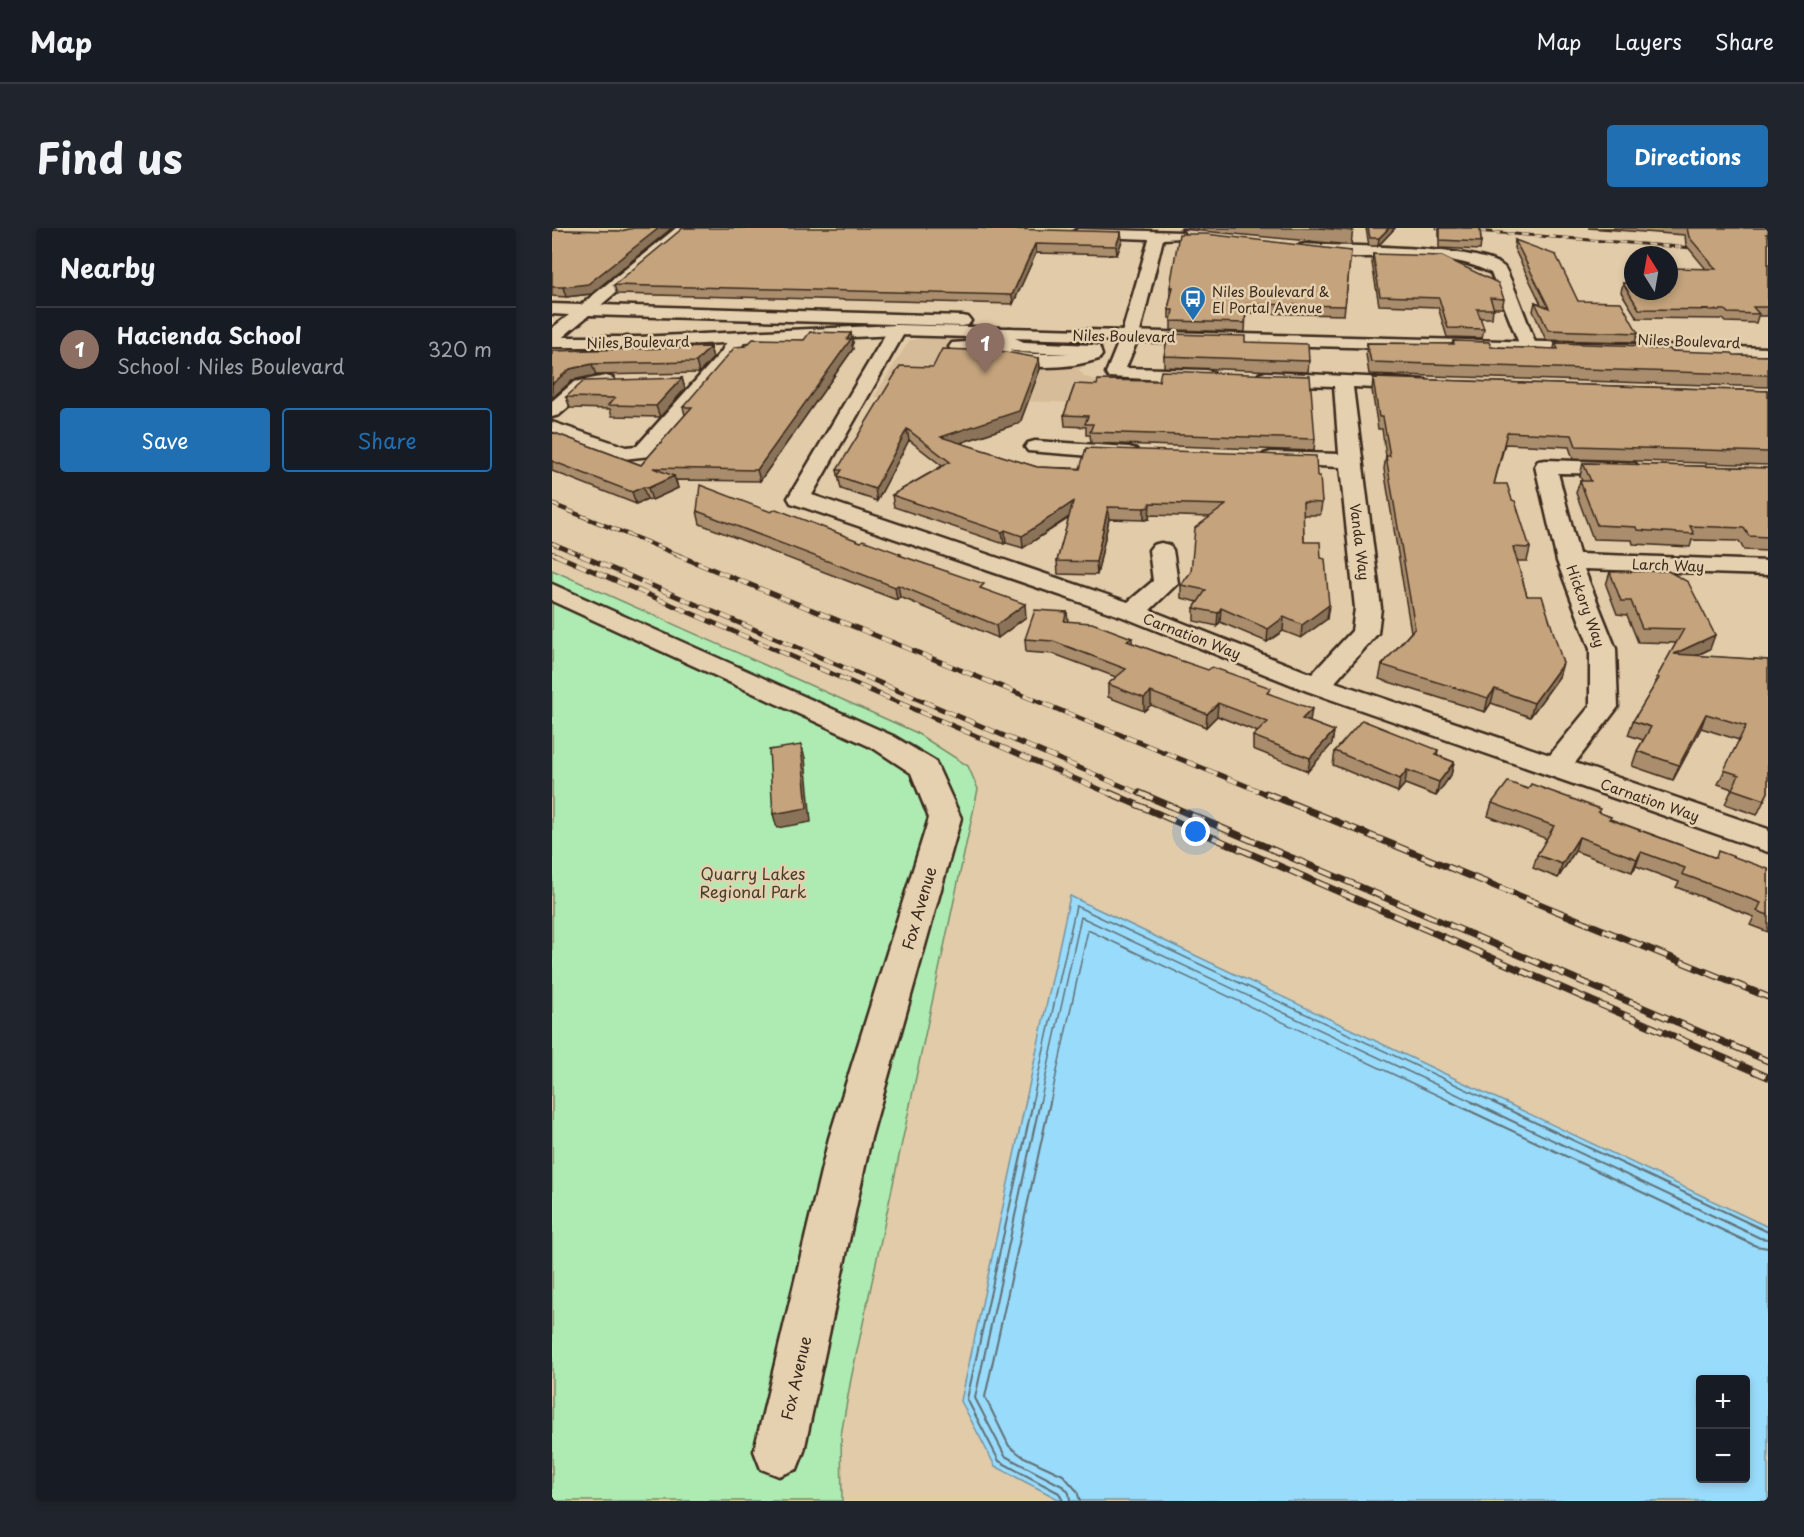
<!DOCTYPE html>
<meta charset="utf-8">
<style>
:root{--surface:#171b24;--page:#20242c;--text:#f1f3f6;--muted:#9ea1a6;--line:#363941;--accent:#1f6fb2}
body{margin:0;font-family:"Playpen Sans",sans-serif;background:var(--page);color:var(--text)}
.controls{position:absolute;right:18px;bottom:18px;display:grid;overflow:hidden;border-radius:6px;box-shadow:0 3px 9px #0003}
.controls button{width:54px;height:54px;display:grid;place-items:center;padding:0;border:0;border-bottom:2px solid var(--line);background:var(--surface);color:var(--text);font:30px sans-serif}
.compass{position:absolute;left:1072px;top:18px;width:54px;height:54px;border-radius:50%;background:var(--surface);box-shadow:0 3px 9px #0003;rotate:349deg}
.you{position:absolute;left:644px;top:604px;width:21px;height:21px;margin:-15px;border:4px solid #fff;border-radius:50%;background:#1a73e8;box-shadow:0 0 0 9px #1a73e833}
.badge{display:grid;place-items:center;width:39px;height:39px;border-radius:50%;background:var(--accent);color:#fff;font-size:20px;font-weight:700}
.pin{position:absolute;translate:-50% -50px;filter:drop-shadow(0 2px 3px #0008)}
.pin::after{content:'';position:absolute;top:32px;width:21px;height:18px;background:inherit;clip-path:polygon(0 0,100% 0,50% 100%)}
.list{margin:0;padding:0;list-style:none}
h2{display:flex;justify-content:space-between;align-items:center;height:78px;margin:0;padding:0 24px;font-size:26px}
h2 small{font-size:20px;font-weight:400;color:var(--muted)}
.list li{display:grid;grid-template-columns:39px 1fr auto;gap:18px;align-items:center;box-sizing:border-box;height:84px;padding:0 24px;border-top:2px solid var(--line)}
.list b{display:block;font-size:22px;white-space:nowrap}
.list p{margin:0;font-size:20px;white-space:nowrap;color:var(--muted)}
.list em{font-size:20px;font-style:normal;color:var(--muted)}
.actions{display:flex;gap:12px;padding:18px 24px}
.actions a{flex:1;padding:14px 0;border:2px solid var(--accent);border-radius:6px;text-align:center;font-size:21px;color:var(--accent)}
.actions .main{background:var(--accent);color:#fff}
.map{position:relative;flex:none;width:1216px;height:1273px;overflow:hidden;border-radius:6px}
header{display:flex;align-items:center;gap:36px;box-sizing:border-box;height:84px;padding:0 30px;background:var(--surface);border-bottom:2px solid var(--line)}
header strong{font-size:28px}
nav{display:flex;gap:33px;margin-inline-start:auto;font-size:21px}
.intro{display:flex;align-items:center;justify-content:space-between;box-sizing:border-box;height:144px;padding:0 36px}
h1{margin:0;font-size:42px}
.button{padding:15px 27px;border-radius:6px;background:var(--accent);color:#fff;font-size:21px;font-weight:700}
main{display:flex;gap:36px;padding:0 36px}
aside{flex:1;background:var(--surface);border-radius:6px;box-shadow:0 3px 9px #0003}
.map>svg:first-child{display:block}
</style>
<header>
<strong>Map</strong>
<nav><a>Map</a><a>Layers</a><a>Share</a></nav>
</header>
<div class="intro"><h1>Find us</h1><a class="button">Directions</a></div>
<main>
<aside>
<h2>Nearby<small></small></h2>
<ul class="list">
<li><span class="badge" style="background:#8d6e63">1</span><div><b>Hacienda School</b><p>School · Niles Boulevard</p></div><em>320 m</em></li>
</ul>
<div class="actions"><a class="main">Save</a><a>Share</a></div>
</aside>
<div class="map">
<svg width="1216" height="1273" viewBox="0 0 1216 1273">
<rect width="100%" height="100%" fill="#e2cba8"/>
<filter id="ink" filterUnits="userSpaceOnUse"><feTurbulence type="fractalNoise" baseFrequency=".0167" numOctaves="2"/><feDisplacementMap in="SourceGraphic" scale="12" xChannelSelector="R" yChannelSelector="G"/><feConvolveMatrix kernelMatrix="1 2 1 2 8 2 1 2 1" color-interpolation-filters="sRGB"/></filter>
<g filter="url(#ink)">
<path fill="#d6bc98" d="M 367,110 L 552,115 L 550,133 L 534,136 L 527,142 L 532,148 L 545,153 L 540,175 L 322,169 L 357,113 Z"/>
<path fill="#adebb2" stroke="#748a68" stroke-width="1.5" d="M 0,342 L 363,504 L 416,538 L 426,561 L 299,1151 L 289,1207 L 290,1273 L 0,1273 Z"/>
<path fill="#99dbfb" stroke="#7394a3" stroke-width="1.5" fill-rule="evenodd" d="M 518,668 L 1216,999 L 1216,1273 L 510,1273 L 443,1238 L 409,1173 ZM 1148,1152 L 1194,1152 L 1194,1250 L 1148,1250 Z"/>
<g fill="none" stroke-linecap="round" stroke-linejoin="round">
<path stroke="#617176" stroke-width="1.5" d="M 480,875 L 524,678 L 943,875
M 488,875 L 529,689 L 923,875
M 498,875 L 536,702 L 902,875"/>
<path stroke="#617176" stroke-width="2" d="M 481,874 L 415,1171 L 447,1233 L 507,1265 L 511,1273
M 488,874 L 423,1170 L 453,1228 L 512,1259 L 517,1265 L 518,1273
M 498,874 L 433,1169 L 457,1218 L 470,1228 L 511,1247 L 525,1263 L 528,1273
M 899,874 L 1204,1018 L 1216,1020
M 920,874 L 1208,1010 L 1216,1011
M 940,874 L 1216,1004"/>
<defs>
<path id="minor" d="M 124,0 L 140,0 L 49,77 L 410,88 L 416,89 L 419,93 L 416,97 L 410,98 L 37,87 L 6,113 L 0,114 L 0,100 L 17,87 L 0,86 L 0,76 L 29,77 Z
M 526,1 L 630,4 L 632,7 L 630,10 L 611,11 L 587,108 L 574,140 L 654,142 L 661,144 L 663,148 L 661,152 L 654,154 L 556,149 L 554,145 L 569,108 L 597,11 L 521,8 L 519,5 Z
M 753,16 C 791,19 928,17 952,39 C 958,45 980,107 985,119 L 982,123 L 970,123 L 939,45 C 884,16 807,38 748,23 L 746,20 L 748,17 Z
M 345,97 L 351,98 L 354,102 L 260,267 L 576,374 L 601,353 L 597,322 L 601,317 L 609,315 L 617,317 L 621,322 L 626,355 L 598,382 L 760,446 L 800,403 L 803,380 L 788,239 L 719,236 L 712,234 L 708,230 L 712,226 L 719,224 L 787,226 L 782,158 L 714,156 L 707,154 L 705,150 L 707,146 L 714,144 L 874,152 L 876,156 L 874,160 L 867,162 L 801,159 L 829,380 L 826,405 L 783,454 L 998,527 L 1038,478 L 1038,421 L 1005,333 L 983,238 L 986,233 L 994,232 L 1083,235 L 1086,240 L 1083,245 L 1075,246 L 1006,245 L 1027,326 L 1216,333 L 1216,347 L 1032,341 L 1064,421 L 1066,479 L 1023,535 L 1216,601 L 1216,624 L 755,463 L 571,389 L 239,275 L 236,270 L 336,102 L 339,98 Z
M 458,100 L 464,101 L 467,105 L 463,110 L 472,114 L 541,117 L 547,118 L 550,127 L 547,131 C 515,141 473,143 442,129 L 440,123 L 400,123 L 397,119 L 400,115 L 444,112 L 452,101 ZM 458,121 L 469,124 L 518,126 L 480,126 L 461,124 Z
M 185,106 L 191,107 L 194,111 L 183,130 L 98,228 L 72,231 L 0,207 L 0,194 L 74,219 L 85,218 L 169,124 L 179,107 Z
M 54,148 L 61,150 L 63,154 L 61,158 L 35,163 L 7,187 L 0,189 L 0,173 L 22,154 Z
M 483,213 L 577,219 L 584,221 L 587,225 L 584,229 L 577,231 L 476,223 L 473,219 L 476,215 Z
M 0,356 L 341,508 L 383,533 L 409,590 L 319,910 L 252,1223 L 245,1241 L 227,1248 L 209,1241 L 202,1223 L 277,910 L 377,590 L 359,545 L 321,520 L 0,373 Z"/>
<path id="major" d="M 345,97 L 1216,120 L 1216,130 L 345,107 L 87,119 L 0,119 L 0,109 L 87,109 Z"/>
</defs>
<use href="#minor" stroke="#3b2a1e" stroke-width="5"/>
<use href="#major" stroke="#3b2a1e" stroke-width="5"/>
<use href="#minor" fill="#e5d0af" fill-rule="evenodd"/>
<use href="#major" fill="#e5d0af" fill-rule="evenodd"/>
<defs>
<path id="rail-far3" d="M 885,0 L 1154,21"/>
<path id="rail-far2" d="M 0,276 L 129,328
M 0,315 L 31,328
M 0,325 L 8,328"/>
<path id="rail-far1" d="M 4,327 L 561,567
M 28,327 L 591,567
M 125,327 L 717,567"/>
<path id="rail" d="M 558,565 L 1216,849
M 588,565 L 1216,833
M 714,565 L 1216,769"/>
</defs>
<use href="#rail-far3" stroke="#3b2a1e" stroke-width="3"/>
<use href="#rail-far2" stroke="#3b2a1e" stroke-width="4.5"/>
<use href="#rail-far1" stroke="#3b2a1e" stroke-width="5"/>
<use href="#rail" stroke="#3b2a1e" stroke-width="7"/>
<use href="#rail-far3" stroke="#e5d0af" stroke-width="2" stroke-dasharray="7" stroke-linecap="butt"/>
<use href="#rail-far2" stroke="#e5d0af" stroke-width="3" stroke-dasharray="8" stroke-linecap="butt"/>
<use href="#rail-far1" stroke="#e5d0af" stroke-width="4" stroke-dasharray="11" stroke-linecap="butt"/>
<use href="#rail" stroke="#e5d0af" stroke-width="4.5" stroke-dasharray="14" stroke-linecap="butt"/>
</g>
<path fill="#a98d6c" stroke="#3b2a1e" stroke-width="1.5" d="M 82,0 L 120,0 L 39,66 L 14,69 L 0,68 L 0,2 L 69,3 Z
M 629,0 L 801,0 L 799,17 L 629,1 Z
M 814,0 L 843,0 L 826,18 L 817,18 Z
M 887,0 L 928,0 L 929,14 L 928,22 L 887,20 Z
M 1036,0 L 1216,0 L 1216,88 L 1206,88 L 1204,95 L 1173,94 L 1170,91 L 1085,90 L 1069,64 L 1071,55 L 1081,63 L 1154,41 L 1134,17 L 1133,7 Z
M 569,4 L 570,13 L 565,27 L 484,25 L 461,76 L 65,66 L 62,57 Z
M 963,12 L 1026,73 L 1086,105 L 1083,114 L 994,112 L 981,83 L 983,74 L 989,76 L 962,20 Z
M 799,23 L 792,87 L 694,85 L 693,104 L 619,102 L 619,90 L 617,90 L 617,77 L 619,67 L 618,67 L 618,59 Z
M 821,26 L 952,71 L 950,80 L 941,80 L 940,90 L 928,90 L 932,101 L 930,110 L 895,109 L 886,79 L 827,77 L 820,35 Z
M 901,113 L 939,119 L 1002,121 L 1003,115 L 1097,121 L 1119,123 L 1182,127 L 1216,128 L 1216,159 L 817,146 L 814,126 L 815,115 L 900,116 Z
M 693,114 L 757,133 L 756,144 L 612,139 L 612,128 Z
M 301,115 L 300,117 L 301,121 L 208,253 L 124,252 L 126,260 L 100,272 L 95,271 L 84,276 L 0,243 L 0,204 L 89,237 L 133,187 L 131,179 Z
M 158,119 L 161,130 L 147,145 L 44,147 L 21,152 L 0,170 L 0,123 Z
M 487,130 L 488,141 L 468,195 L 408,215 L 485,239 L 765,248 L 770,275 L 768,287 L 751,287 L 752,314 L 769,330 L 775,391 L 749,410 L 731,403 L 715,414 L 668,394 L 665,398 L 642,393 L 642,380 L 646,374 L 629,370 L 629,357 L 639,344 L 658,289 L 598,287 L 597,291 L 592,292 L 557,291 L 545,347 L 506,346 L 505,333 L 517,290 L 471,320 L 454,315 L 452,316 L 342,279 L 340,267 L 390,238 L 357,212 L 325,273 L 289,261 L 285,242 L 381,139 Z
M 130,150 L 133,161 L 108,189 L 60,188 L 58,181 L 18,180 L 14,169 Z
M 821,150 L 1216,163 L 1216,237 L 1021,231 L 1017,219 L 953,216 L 942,256 L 960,272 L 978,320 L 975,333 L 965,333 L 975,368 L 1007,449 L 978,489 L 939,475 L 933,484 L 827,451 L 830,437 L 859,404 L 832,241 L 834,228 L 830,201 L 826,201 L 820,162 Z
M 523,156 L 763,211 L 762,223 L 539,215 L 538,207 L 534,207 L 534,199 L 513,198 L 512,187 Z
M 1031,235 L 1216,240 L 1216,323 L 1192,322 L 1187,313 L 1140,312 L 1138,319 L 1081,316 L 1080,312 L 1041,311 L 1024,265 L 1028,253 L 1030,253 L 1028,248 Z
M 145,283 L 219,284 L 349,328 L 433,362 L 474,389 L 446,410 L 348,369 L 345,372 L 148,296 Z
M 1058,344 L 1158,421 L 1144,428 L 1216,432 L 1216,564 L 1205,587 L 1173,576 L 1180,561 L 1166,556 L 1187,512 L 1149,500 L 1121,552 L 1080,538 L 1085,523 L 1091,512 L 1076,507 L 1081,493 L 1100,462 L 1105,449 L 1124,415 L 1086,414 L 1075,387 L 1065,386 L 1054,357 Z
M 515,384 L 516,394 L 580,410 L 580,415 L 718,466 L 758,494 L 782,503 L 780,516 L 756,543 L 701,521 L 701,508 L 706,504 L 665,488 L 654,499 L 599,477 L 592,483 L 556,469 L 556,456 L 564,449 L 502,426 L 474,424 L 473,411 Z
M 886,522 L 885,527 L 902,534 L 899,547 L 884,568 L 853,556 L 846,564 L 781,537 L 783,523 Z
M 940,575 L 1047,585 L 1059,589 L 1058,591 L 1164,630 L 1216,641 L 1216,704 L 1198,697 L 1202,689 L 1124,659 L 1127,654 L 1084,638 L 1080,644 L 1023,623 L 1006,650 L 981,640 L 985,627 L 995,611 L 936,588 Z"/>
<path fill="#8a7358" stroke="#3b2a1e" stroke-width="1.5" d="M 107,0 L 120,0 L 39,66 L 14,69 L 11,59 Z
M 837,0 L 843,0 L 826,18 L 827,10 Z
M 569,4 L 570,13 L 565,27 L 564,18 Z
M 483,16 L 484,25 L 461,76 L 460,67 Z
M 299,105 L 301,115 L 300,117 L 301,121 L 208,253 L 205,242 Z
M 158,119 L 161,130 L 147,145 L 144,134 Z
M 487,130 L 488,141 L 468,195 L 390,221 L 389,209 Z
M 40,136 L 44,147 L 21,152 L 0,170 L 0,156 L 18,141 Z
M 130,150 L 133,161 L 108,189 L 104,178 Z
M 355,201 L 357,212 L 325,273 L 323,261 Z
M 122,248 L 126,260 L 100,272 L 96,260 Z
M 91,259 L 95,271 L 84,276 L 80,264 Z
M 521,274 L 521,286 L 471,320 L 470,308 Z
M 598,275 L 597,291 L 592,292 L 592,280 Z
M 556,279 L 557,291 L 545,347 L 544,334 Z
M 453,302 L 454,315 L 452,316 L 450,304 Z
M 346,357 L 348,369 L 345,372 L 343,359 Z
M 473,376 L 474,389 L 446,410 L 444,397 Z
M 777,377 L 775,391 L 749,410 L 750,397 Z
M 669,380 L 668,394 L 665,398 L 666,385 Z
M 732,389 L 731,403 L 715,414 L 716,401 Z
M 1163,407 L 1158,421 L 1117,440 L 1122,426 Z
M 1011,435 L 1007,449 L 978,489 L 982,475 Z
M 943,461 L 939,475 L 933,484 L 936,470 Z
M 599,464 L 599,477 L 592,483 L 592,470 Z
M 666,475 L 665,488 L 654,499 L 655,486 Z
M 760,481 L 758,494 L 750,491 Z
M 1154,486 L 1149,500 L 1121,552 L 1127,537 Z
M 782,503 L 780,516 L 756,543 L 758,530 Z
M 249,517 L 253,530 L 259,594 L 225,600 L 221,586 Z
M 902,534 L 899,547 L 884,568 L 887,554 Z
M 855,542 L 853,556 L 846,564 L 848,551 Z
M 1027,609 L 1023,623 L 1006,650 L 1010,636 Z
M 1089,624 L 1084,638 L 1080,644 L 1085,631 Z"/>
<path fill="#c5a47d" stroke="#3b2a1e" stroke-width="1.5" d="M 82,0 L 107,0 L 36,56 L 11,59 L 0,59 L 0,2 L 69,3 Z
M 131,0 L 418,0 L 569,4 L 564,18 L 483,16 L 460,67 L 62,57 Z
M 767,0 L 801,0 L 801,3 Z
M 816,0 L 837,0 L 827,10 L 818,10 Z
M 888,0 L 928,0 L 929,14 L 888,12 Z
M 1135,0 L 1216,0 L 1216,6 L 1214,6 L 1216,8 L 1216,79 L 1201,79 L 1207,86 L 1176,85 L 1173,82 L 1087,81 L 1071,55 L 1081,55 L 1081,63 L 1117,63 L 1117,40 L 1164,41 L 1137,9 Z
M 627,6 L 654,6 L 799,23 L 793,78 L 694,76 L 693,95 L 619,93 L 621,82 L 617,82 L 617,77 L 621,59 L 618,59 Z
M 963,12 L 1004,27 L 1026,73 L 1069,74 L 1086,105 L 996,102 L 983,74 L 997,80 Z
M 821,26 L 890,28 L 946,55 L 952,71 L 938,70 L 942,81 L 925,81 L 932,101 L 896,100 L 887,70 L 828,68 Z
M 258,104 L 299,105 L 295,111 L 299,111 L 205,242 L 101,240 L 122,248 L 96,260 L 91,259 L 80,264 L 0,233 L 0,204 L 89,237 L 140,179 L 131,179 L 183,119 L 194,118 L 201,111 L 252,112 Z
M 616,106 L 693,108 L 693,114 L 756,116 L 757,133 L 612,128 Z
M 901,113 L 937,114 L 939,119 L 1006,121 L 1003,115 L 1095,118 L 1097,121 L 1118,121 L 1119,123 L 1180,125 L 1182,127 L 1216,128 L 1216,147 L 819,134 L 815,115 L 902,116 Z
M 158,119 L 144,134 L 40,136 L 18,141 L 0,156 L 0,123 Z
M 390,121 L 448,123 L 487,130 L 467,183 L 389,209 L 485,239 L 528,241 L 534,220 L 764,228 L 765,248 L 768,248 L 770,275 L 751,274 L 752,314 L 768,314 L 769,330 L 773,331 L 777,377 L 750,397 L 732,389 L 716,401 L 669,380 L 666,385 L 642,380 L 654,362 L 629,357 L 639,344 L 643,300 L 674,277 L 598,275 L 597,279 L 592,280 L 556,279 L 544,334 L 505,333 L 521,274 L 470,308 L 453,302 L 450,304 L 340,267 L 398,234 L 355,201 L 323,261 L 286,248 L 290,242 L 285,242 L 348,138 L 381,139 Z
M 609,143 L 758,148 L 763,211 L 538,204 L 541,196 L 533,196 L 536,188 L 512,187 L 523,156 L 545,157 L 546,152 L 607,153 Z
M 130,150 L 104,178 L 56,177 L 63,170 L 14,169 L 32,153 Z
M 821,150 L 1216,163 L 1216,224 L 1024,218 L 1020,207 L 955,204 L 942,256 L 955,256 L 960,272 L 963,273 L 978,320 L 961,319 L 975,368 L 990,368 L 1011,435 L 982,475 L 943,461 L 936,470 L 830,437 L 863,400 L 834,228 L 838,228 L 831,189 L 827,189 Z
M 1031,235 L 1216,240 L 1216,309 L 1197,308 L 1192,300 L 1138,298 L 1142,306 L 1085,302 L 1084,299 L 1045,297 L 1028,253 L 1039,253 Z
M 148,257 L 219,284 L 224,281 L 309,314 L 311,312 L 349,326 L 347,327 L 432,356 L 428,360 L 473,376 L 444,397 L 346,357 L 343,359 L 145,283 Z
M 1116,343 L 1136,354 L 1163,407 L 1122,426 L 1216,432 L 1216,564 L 1212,572 L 1180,561 L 1187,547 L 1172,542 L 1194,498 L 1154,486 L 1127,537 L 1085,523 L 1099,499 L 1081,493 L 1107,450 L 1105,449 L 1132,401 L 1090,400 L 1079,373 L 1069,373 L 1058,344 Z
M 483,382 L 515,384 L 512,393 L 540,395 L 580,410 L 575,413 L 624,431 L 656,442 L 660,439 L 719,460 L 715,465 L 760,481 L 750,491 L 782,503 L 758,530 L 701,508 L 716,494 L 666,475 L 655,486 L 599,464 L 592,470 L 556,456 L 574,441 L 501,413 L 473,411 Z
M 810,492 L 886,522 L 883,527 L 902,534 L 887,554 L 855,542 L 848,551 L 783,523 Z
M 249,517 L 255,580 L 221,586 L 217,522 Z
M 956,554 L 976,561 L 979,556 L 1048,581 L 1046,584 L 1059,589 L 1057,591 L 1117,613 L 1164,630 L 1166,623 L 1216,641 L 1216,687 L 1205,683 L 1209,675 L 1130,646 L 1133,640 L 1089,624 L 1085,631 L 1027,609 L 1010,636 L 985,627 L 1002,598 L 940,575 Z"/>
</g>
<defs>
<symbol id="bus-pin" viewBox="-11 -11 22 30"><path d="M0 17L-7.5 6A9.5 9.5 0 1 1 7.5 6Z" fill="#1f6fb2" stroke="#e5d0af"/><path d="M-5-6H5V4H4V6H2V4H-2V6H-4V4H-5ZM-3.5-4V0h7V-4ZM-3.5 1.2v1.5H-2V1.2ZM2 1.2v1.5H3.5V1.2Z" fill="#fff"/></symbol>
</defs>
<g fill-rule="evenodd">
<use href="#bus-pin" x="626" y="56" width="30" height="40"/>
</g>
<g text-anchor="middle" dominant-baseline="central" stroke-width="5" stroke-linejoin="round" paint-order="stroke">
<g font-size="14" fill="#3b2a1e" stroke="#e5d0af" text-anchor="start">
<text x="660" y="63">Niles Boulevard &amp;<tspan x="660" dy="16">El Portal Avenue</tspan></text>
</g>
<g font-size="14" fill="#3b2a1e" stroke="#e5d0af">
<text transform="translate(572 108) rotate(1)">Niles Boulevard</text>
<text transform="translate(1137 113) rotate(2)">Niles Boulevard</text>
<text transform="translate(86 114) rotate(-1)">Niles Boulevard</text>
<text transform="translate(808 314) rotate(83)">Vanda Way</text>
<text transform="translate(1116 337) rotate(2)">Larch Way</text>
<text transform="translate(1034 378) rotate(70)">Hickory Way</text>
<text transform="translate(640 408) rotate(21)">Carnation Way</text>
<text transform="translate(1098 572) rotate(19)">Carnation Way</text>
</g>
<g font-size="16" fill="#463d2d" stroke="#e5d0af">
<text x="201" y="645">Quarry Lakes<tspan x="201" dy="18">Regional Park</tspan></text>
</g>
<g font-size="16" fill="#3b2a1e" stroke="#e5d0af">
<text transform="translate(366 680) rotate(-74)">Fox Avenue</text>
<text transform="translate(243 1150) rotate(-77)">Fox Avenue</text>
</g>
</g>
</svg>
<div class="controls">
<button>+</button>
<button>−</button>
</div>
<svg class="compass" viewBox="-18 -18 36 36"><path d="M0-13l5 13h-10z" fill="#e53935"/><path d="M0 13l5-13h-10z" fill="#9ea1a6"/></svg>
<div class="you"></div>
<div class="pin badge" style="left:433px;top:145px;background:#8d6e63">1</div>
</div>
</main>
